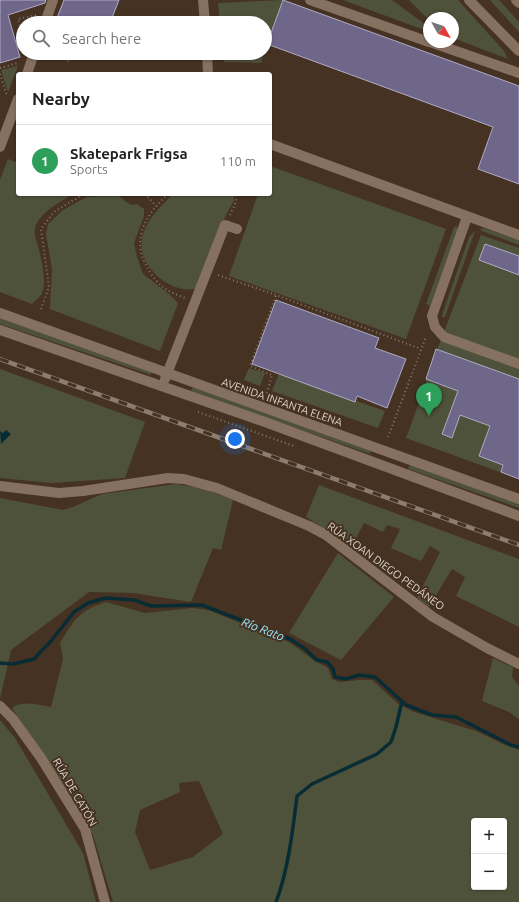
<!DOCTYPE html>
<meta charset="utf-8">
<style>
:root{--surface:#fff;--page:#f6f6f6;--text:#222;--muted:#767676;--line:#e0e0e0;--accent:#7c5f2c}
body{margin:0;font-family:Ubuntu,sans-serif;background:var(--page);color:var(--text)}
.controls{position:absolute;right:12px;bottom:12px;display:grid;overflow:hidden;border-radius:4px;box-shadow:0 1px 3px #0004}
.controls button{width:36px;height:36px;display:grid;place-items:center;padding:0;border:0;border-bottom:1px solid var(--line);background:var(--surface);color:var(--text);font:20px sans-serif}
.compass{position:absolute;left:423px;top:12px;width:36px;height:36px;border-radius:50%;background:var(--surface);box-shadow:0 1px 3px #0004;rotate:130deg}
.you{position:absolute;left:235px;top:439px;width:14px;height:14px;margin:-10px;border:3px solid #fff;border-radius:50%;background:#1a73e8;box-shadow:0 0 0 6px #1a73e833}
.badge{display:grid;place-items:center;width:26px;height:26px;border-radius:50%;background:var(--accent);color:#fff;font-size:13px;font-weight:700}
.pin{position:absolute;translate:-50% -33px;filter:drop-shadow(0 1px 2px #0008)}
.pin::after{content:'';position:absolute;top:21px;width:14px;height:12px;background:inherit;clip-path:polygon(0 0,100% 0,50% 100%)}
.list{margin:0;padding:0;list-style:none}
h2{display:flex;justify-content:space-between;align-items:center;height:52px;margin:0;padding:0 16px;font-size:17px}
h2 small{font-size:13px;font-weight:400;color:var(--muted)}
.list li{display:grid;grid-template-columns:26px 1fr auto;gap:12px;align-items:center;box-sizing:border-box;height:72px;padding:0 16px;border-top:1px solid var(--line)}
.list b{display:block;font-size:15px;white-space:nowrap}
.list p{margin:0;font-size:13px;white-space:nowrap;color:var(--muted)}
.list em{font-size:13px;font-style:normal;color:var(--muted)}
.icon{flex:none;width:22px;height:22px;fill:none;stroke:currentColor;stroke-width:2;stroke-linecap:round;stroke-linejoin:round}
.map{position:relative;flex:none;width:519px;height:902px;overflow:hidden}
.search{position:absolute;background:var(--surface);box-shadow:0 1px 3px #0004;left:16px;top:16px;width:256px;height:44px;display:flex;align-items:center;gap:10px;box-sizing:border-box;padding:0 14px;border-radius:22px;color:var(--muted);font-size:15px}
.panel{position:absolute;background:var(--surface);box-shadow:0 1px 3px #0004;left:16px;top:72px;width:256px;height:124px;border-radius:4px}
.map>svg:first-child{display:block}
</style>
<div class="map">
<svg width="519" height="902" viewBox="0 0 519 902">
<rect width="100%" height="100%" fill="#453223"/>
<path fill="#4f523a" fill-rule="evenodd" d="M 283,0 L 265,50 L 265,23 L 220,23 L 218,3 Z
M 343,0 L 392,0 L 426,25 L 427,31 Z
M 409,0 L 458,0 L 504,51 L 508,59 L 453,38 L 453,18 L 429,18 L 429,20 Z
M 490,0 L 499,0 L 519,22 L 519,32 Z
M 223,53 L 264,53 L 261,63 L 224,62 Z
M 18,66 L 8,92 L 1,70 Z
M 8,159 L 18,163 L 18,194 L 74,194 C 62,200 39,213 35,228 C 34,233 36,241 38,246 C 41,259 48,283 41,295 C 39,298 35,301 32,304 L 0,292 L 0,180 Z
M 270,166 L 446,229 L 406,339 L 229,276 L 258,194 L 270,194 Z
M 173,194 L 234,194 L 234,200 L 222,223 L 196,289 C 193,289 188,290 184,289 C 162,286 138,263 142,239 C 145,221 160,207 173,194 Z
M 119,196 L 126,202 L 132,205 L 137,204 L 144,209 L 144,216 L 134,243 L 137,257 L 143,274 L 169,294 L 178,303 L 160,351 L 50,309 L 52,269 L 46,234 L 48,224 L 63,210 L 87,197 Z
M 457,226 L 457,231 L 430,306 L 426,304 L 454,227 Z
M 484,228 L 519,240 L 519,245 L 482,231 L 480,229 Z
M 475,231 L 445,317 L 442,317 L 443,312 L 469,237 Z
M 481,235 L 519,248 L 519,479 L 406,438 L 426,384 L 426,379 Z
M 0,318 L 151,371 L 151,375 L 0,324 Z
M 249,368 L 265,373 L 260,386 L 244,380 Z
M 0,369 L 145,422 L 125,478 L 52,483 L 0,478 Z
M 279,374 L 385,411 L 378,428 L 272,391 Z
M 193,387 L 371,451 L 370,454 L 191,391 Z
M 410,464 L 519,504 L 519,508 L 408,469 Z
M 176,484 L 203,488 L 233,500 L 221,550 L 213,548 L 191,602 L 133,593 L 89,592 L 11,650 L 0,699 L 0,498 L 63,510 L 73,507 L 102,494 Z
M 319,485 L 519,559 L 519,627 L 456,596 L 465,577 L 452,569 L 429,607 L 417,598 L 440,552 L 430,546 L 421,561 L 391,548 L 400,529 L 387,525 L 383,532 L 364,523 L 352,546 L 306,517 Z
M 338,553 L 394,597 L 341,660 L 289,633 Z
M 106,602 L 145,613 L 192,608 L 208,610 L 289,642 L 315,661 L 328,668 L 332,679 L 340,682 L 359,680 L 372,680 L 397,703 L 414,712 L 476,731 L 505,745 L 519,750 L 519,902 L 113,902 L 93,835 L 75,801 L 12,708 C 23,700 38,705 51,707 L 63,659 L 60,643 C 75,619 78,611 106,602 ZM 199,781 L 223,834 L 193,857 L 150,870 L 135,832 L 140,810 L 180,792 L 179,783 ZM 474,821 L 504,821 L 504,887 L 474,887 Z
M 493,658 L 513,667 L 512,677 L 519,686 L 519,719 L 509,712 L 482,701 Z
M 0,720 L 15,738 L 83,853 L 96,902 L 0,902 Z"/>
<path fill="#082c34" d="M 6,430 L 11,434 L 1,444 L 0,431 L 3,433 Z"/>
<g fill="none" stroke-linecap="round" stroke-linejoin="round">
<path stroke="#082c34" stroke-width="3.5" d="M 0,663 L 13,664 L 34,659 L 51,641 L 74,612 L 88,603 L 105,598 L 134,600 L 151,606 L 202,605 L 290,639 L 304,648 L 317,660 L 327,662 L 333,669 L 335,677 L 346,679 L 359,675 L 375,677 L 406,705 L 432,715 L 456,717 L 511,745 L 519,747
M 276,902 C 288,871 293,829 297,796 L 312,784 L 377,754 L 391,742 L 396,727 L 402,701"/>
</g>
<path fill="#6e6789" stroke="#b0abc5" d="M 0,0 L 46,0 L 45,3 L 8,15 L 20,57 L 0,63 Z
M 64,0 L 119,0 L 110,23 L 55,23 Z
M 283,0 L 519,86 L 519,184 L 478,169 L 493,127 L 267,44 Z
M 485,244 L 519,256 L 519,275 L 479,260 Z
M 276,300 L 379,338 L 375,348 L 406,359 L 387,408 L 357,396 L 355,402 L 252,364 Z
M 436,349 L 519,379 L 519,479 L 501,472 L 503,465 L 479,456 L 490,426 L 460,415 L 452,438 L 442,434 L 458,391 L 426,379 Z"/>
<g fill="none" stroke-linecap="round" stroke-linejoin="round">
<path stroke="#88786b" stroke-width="2" stroke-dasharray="1 3" stroke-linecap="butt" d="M 23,37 L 18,19 L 36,15
M 49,53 L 70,62
M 0,68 L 18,63
M 0,74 L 7,96
M 145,194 L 156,206
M 168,194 C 147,214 131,237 146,265 C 150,273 156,282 163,287 C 169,292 178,295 185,298
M 230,215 L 236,202 L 236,194
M 218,275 L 276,295 L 421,349
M 41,309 L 49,287 L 41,229 L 54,212 L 84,194
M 267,393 L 272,375 L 250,366 L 276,295
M 198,412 L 294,446
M 388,437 L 426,337"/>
<path stroke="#86705f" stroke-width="10" d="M 203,0 L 205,23
M 310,0 L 429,42
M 469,0 L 519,51
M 516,0 L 519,3
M 45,23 L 53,0
M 430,42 L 519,73
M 207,53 L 208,74
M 27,74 L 34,53
M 270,144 L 519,235
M 0,147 L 18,99
M 467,217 L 432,316 L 435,327 L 444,337 L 519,364
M 0,313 L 519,499
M 0,330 L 265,422 L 519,516
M 165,379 L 225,225 L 237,229
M 0,486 L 59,493 L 83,491 L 168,478 L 184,479 L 217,488 L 309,526 L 326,535 L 433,617 L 487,648 L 519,664
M 0,706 L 13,719 L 41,758 L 85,829 L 105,902"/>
<defs>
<path id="rail" d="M 0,359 L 519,545"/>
</defs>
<use href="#rail" stroke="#8d7d71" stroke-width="4.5"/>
<use href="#rail" stroke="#453223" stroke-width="3" stroke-dasharray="9" stroke-linecap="butt"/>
</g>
<g text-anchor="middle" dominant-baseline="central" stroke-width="4" stroke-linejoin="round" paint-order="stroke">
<g font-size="11" fill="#dfd3ca" stroke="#453223">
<text transform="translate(282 402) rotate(19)">AVENIDA INFANTA ELENA</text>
<text transform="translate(386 566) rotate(36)">RÚA XOAN DIEGO PEDÁNEO</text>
<text transform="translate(75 792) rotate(60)">RÚA DE CATÓN</text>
</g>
<g font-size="12" font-style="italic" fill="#98e7fc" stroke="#453223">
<text transform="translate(263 629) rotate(21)">Río Rato</text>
</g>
</g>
</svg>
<div class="controls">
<button>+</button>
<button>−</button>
</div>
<svg class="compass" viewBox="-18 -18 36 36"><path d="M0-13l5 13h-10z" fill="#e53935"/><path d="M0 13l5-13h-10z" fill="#767676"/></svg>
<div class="you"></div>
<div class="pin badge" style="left:429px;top:416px;background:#2e9e5b">1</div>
<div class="search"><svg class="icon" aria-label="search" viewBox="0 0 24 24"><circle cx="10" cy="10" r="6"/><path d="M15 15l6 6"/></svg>Search here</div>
<section class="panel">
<h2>Nearby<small></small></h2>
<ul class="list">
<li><span class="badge" style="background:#2e9e5b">1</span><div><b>Skatepark Frigsa</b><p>Sports</p></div><em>110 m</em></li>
</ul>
</section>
</div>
